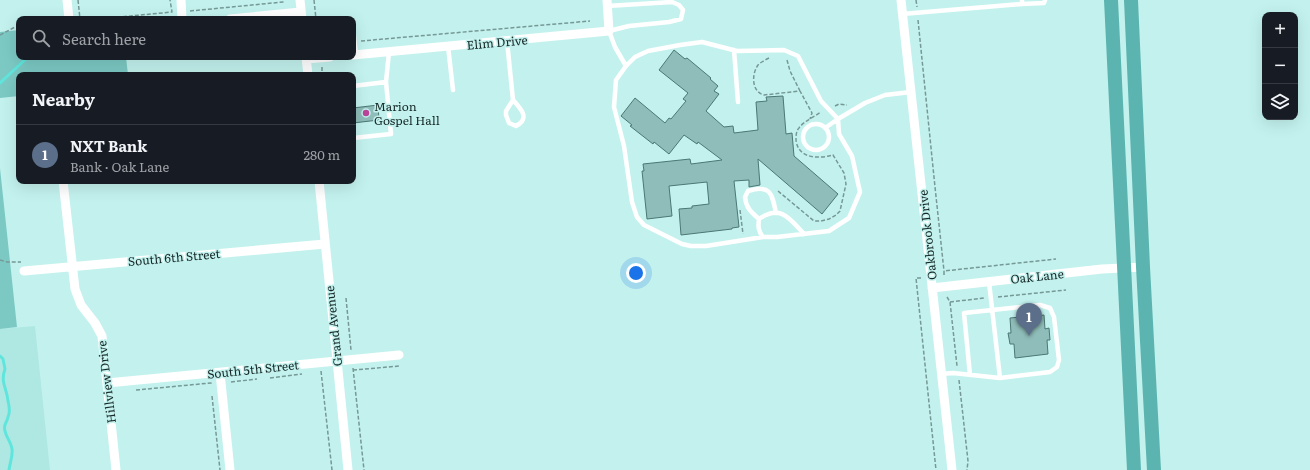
<!DOCTYPE html>
<meta charset="utf-8">
<style>
:root{--surface:#171b24;--page:#242831;--text:#f1f3f6;--muted:#9ea1a6;--line:#363941;--accent:#b45309}
body{margin:0;font-family:Literata,serif;background:var(--page);color:var(--text)}
.controls{position:absolute;right:12px;top:12px;display:grid;overflow:hidden;border-radius:8px;box-shadow:0 4px 16px #0002}
.controls button{width:36px;height:36px;display:grid;place-items:center;padding:0;border:0;border-bottom:1px solid var(--line);background:var(--surface);color:var(--text);font:20px sans-serif}
.you{position:absolute;left:636px;top:273px;width:14px;height:14px;margin:-10px;border:3px solid #fff;border-radius:50%;background:#1a73e8;box-shadow:0 0 0 6px #1a73e833}
.badge{display:grid;place-items:center;width:26px;height:26px;border-radius:50%;background:var(--accent);color:#fff;font-size:13px;font-weight:700}
.pin{position:absolute;translate:-50% -33px;filter:drop-shadow(0 1px 2px #0008)}
.pin::after{content:'';position:absolute;top:21px;width:14px;height:12px;background:inherit;clip-path:polygon(0 0,100% 0,50% 100%)}
.list{margin:0;padding:0;list-style:none}
h2{display:flex;justify-content:space-between;align-items:center;height:52px;margin:0;padding:0 16px;font-size:17px}
h2 small{font-size:13px;font-weight:400;color:var(--muted)}
.list li{display:grid;grid-template-columns:26px 1fr auto;gap:12px;align-items:center;box-sizing:border-box;height:60px;padding:0 16px;border-top:1px solid var(--line)}
.list b{display:block;font-size:15px;white-space:nowrap}
.list p{margin:0;font-size:13px;white-space:nowrap;color:var(--muted)}
.list em{font-size:13px;font-style:normal;color:var(--muted)}
.icon{flex:none;width:22px;height:22px;fill:none;stroke:currentColor;stroke-width:2;stroke-linecap:round;stroke-linejoin:round}
.map{position:relative;flex:none;width:1310px;height:470px;overflow:hidden}
.search{position:absolute;background:var(--surface);box-shadow:0 4px 16px #0002;left:16px;top:16px;width:340px;height:44px;display:flex;align-items:center;gap:10px;box-sizing:border-box;padding:0 14px;border-radius:8px;color:var(--muted);font-size:15px}
.panel{position:absolute;background:var(--surface);box-shadow:0 4px 16px #0002;left:16px;top:72px;width:340px;height:112px;border-radius:8px}
.map>svg:first-child{display:block}
</style>
<div class="map">
<svg width="1310" height="470" viewBox="0 0 1310 470">
<rect width="100%" height="100%" fill="#c3f2ee"/>
<path fill="#afe8e3" d="M 35,326 L 50,470 L 0,470 L 0,329 Z"/>
<path fill="#7cc9c4" d="M 19,30 L 19,57 L 126,57 L 128,75 L 19,75 L 19,96 L 0,98 L 0,32 Z
M 0,168 L 17,327 L 0,329 Z"/>
<g fill="none" stroke-linecap="round" stroke-linejoin="round">
<path stroke="#60e5dd" stroke-width="3" d="M 0,83 L 28,57
M 0,356 L 3,359 L 5,369 C 0,383 7,388 8,401 C 9,405 10,413 8,417 C 7,423 3,424 5,431 C 6,437 11,442 12,449 C 13,456 10,462 9,470"/>
</g>
<path fill="#8fbdb9" stroke="#4b7774" d="M 674,50 L 685,59 L 687,58 L 711,78 L 710,79 L 718,86 L 714,91 L 719,94 L 706,111 L 724,127 L 733,126 L 734,133 L 758,130 L 756,102 L 767,101 L 766,97 L 783,96 L 786,134 L 792,133 L 794,156 L 838,194 L 822,214 L 758,159 L 760,185 L 749,187 L 749,180 L 734,181 L 739,227 L 732,228 L 732,229 L 681,235 L 679,209 L 692,208 L 692,206 L 709,204 L 707,182 L 669,186 L 672,216 L 647,219 L 642,171 L 644,171 L 643,164 L 690,159 L 691,164 L 722,160 L 698,142 L 697,144 L 684,135 L 669,154 L 654,142 L 653,144 L 630,126 L 632,125 L 621,116 L 635,98 L 665,123 L 669,118 L 671,119 L 686,101 L 683,99 L 688,93 L 659,70 Z
M 378,105 L 379,120 L 353,123 L 353,108 Z
M 1034,309 L 1035,316 L 1044,315 L 1045,329 L 1049,328 L 1050,340 L 1047,340 L 1048,354 L 1015,358 L 1014,344 L 1010,344 L 1008,333 L 1011,333 L 1010,318 L 1020,317 L 1019,311 Z"/>
<g fill="none" stroke-linecap="round" stroke-linejoin="round">
<path stroke="#769896" stroke-width="1.5" stroke-dasharray="4 2" stroke-linecap="butt" d="M 78,0 L 80,19
M 314,0 L 316,19
M 916,0 L 917,7
M 190,11 L 283,2 L 283,0
M 99,19 L 172,12 L 170,0
M 918,20 L 935,187 C 938,215 941,243 944,271
M 0,35 L 15,27 L 19,27
M 361,41 L 590,21
M 769,58 C 765,60 761,62 758,65 C 751,75 752,92 764,95 L 800,91 L 812,113 L 810,119
M 787,60 L 790,71 L 800,91
M 322,67 L 322,75
M 835,106 L 839,104 L 847,105
M 778,191 L 814,221 L 821,221 L 829,219 L 836,215 L 840,211 L 846,184 L 844,173 L 833,155 C 819,159 798,159 796,140 C 796,136 796,131 799,128 C 804,121 814,117 821,112
M 740,210 L 743,234
M 0,260 L 7,262 L 21,262
M 944,275 L 944,271 L 1056,259
M 921,278 L 916,278 L 936,470
M 947,297 L 950,302 L 957,366
M 998,297 L 1066,290
M 346,298 L 351,350
M 950,302 L 984,298
M 353,368 L 364,470
M 353,370 L 400,366
M 321,371 L 332,470
M 270,378 L 302,374
M 959,380 L 968,461 L 967,470
M 231,382 L 257,379
M 136,390 L 211,383 L 211,385
M 212,396 L 220,470"/>
<path stroke="#fff" stroke-width="4.5" d="M 1022,4 L 1044,3 L 1045,0
M 607,6 L 672,2 L 679,5 L 683,10 L 681,19 L 669,22 L 629,26 L 609,31 L 615,47 L 626,66
M 902,14 L 1022,4 L 1022,0
M 353,27 L 356,55
M 507,41 L 513,100 L 506,111 L 506,115 L 509,123 L 516,126 C 531,118 520,108 513,100
M 448,46 L 453,90
M 734,50 L 738,102
M 386,82 L 389,52
M 353,86 L 386,82 L 391,134 L 353,138
M803 137a13 13 0 1 1 26 0a13 13 0 1 1-26 0Z
M 759,219 C 751,212 746,208 745,197 L 748,191 C 771,184 772,194 776,213
M 804,234 C 790,219 781,204 759,219 C 758,226 758,231 763,237 L 777,237 L 829,231 L 849,218 L 860,192 L 852,156 L 839,134 L 838,119 L 865,103 L 885,95 L 911,92
M 763,237 L 706,246 L 691,246 L 682,244 L 644,225 L 637,217 L 632,202 L 624,146 L 614,107 L 616,80 L 626,66 L 635,57 L 648,51 L 680,45 L 702,42 L 737,51 L 784,50 L 798,56 L 821,101 L 838,119 L 825,128
M 989,282 L 1000,378
M 941,374 L 953,373 L 1000,378 L 1050,372 L 1057,367 L 1059,360 L 1054,317 L 1050,308 L 1040,305 L 964,313 L 970,375"/>
<path stroke="#fff" stroke-width="9" d="M 67,0 L 69,19
M 181,0 L 182,19
M 300,0 L 302,19
M 901,0 L 952,470
M 230,19 L 301,12
M 353,55 L 609,31 L 607,0
M 306,57 L 308,75
M 306,59 L 330,57
M 63,181 L 75,289 L 81,305 L 95,323 L 102,336 L 116,470
M 319,181 L 348,470
M 24,271 L 325,244
M 932,288 L 1102,269 L 1143,267
M 220,373 L 230,470
M 107,383 L 399,355"/>
<path stroke="#5cb4b0" stroke-width="14" d="M 1111,0 L 1134,470
M 1131,0 L 1143,267 L 1154,470"/>
</g>
<circle fill="#bb449a" stroke="#c3f2ee" stroke-width="1.5" cx="366" cy="113" r="4"/>
<g text-anchor="middle" dominant-baseline="central" stroke-width="3" stroke-linejoin="round" paint-order="stroke">
<g font-size="12" fill="#162827" stroke="#c3f2ee">
<text transform="translate(497 42) rotate(-5)">Elim Drive</text>
<text transform="translate(927 235) rotate(-96)">Oakbrook Drive</text>
<text transform="translate(174 257) rotate(-5)">South 6th Street</text>
<text transform="translate(1037 276) rotate(-6)">Oak Lane</text>
<text transform="translate(333 326) rotate(-96)">Grand Avenue</text>
<text transform="translate(253 369) rotate(-6)">South 5th Street</text>
<text transform="translate(106 382) rotate(-97)">Hillview Drive</text>
</g>
<g font-size="12" fill="#162827" stroke="#c3f2ee" text-anchor="start">
<text x="374" y="106">Marion<tspan x="374" dy="14">Gospel Hall</tspan></text>
</g>
</g>
</svg>
<div class="controls">
<button>+</button>
<button>−</button>
<button><svg class="icon" aria-label="layers" viewBox="0 0 24 24"><path d="M12 4l9 5-9 5-9-5zM3 14l9 5 9-5"/></svg></button>
</div>
<div class="you"></div>
<div class="pin badge" style="left:1029px;top:336px;background:#5c6f8a">1</div>
<div class="search"><svg class="icon" aria-label="search" viewBox="0 0 24 24"><circle cx="10" cy="10" r="6"/><path d="M15 15l6 6"/></svg>Search here</div>
<section class="panel">
<h2>Nearby<small></small></h2>
<ul class="list">
<li><span class="badge" style="background:#5c6f8a">1</span><div><b>NXT Bank</b><p>Bank · Oak Lane</p></div><em>280 m</em></li>
</ul>
</section>
</div>
